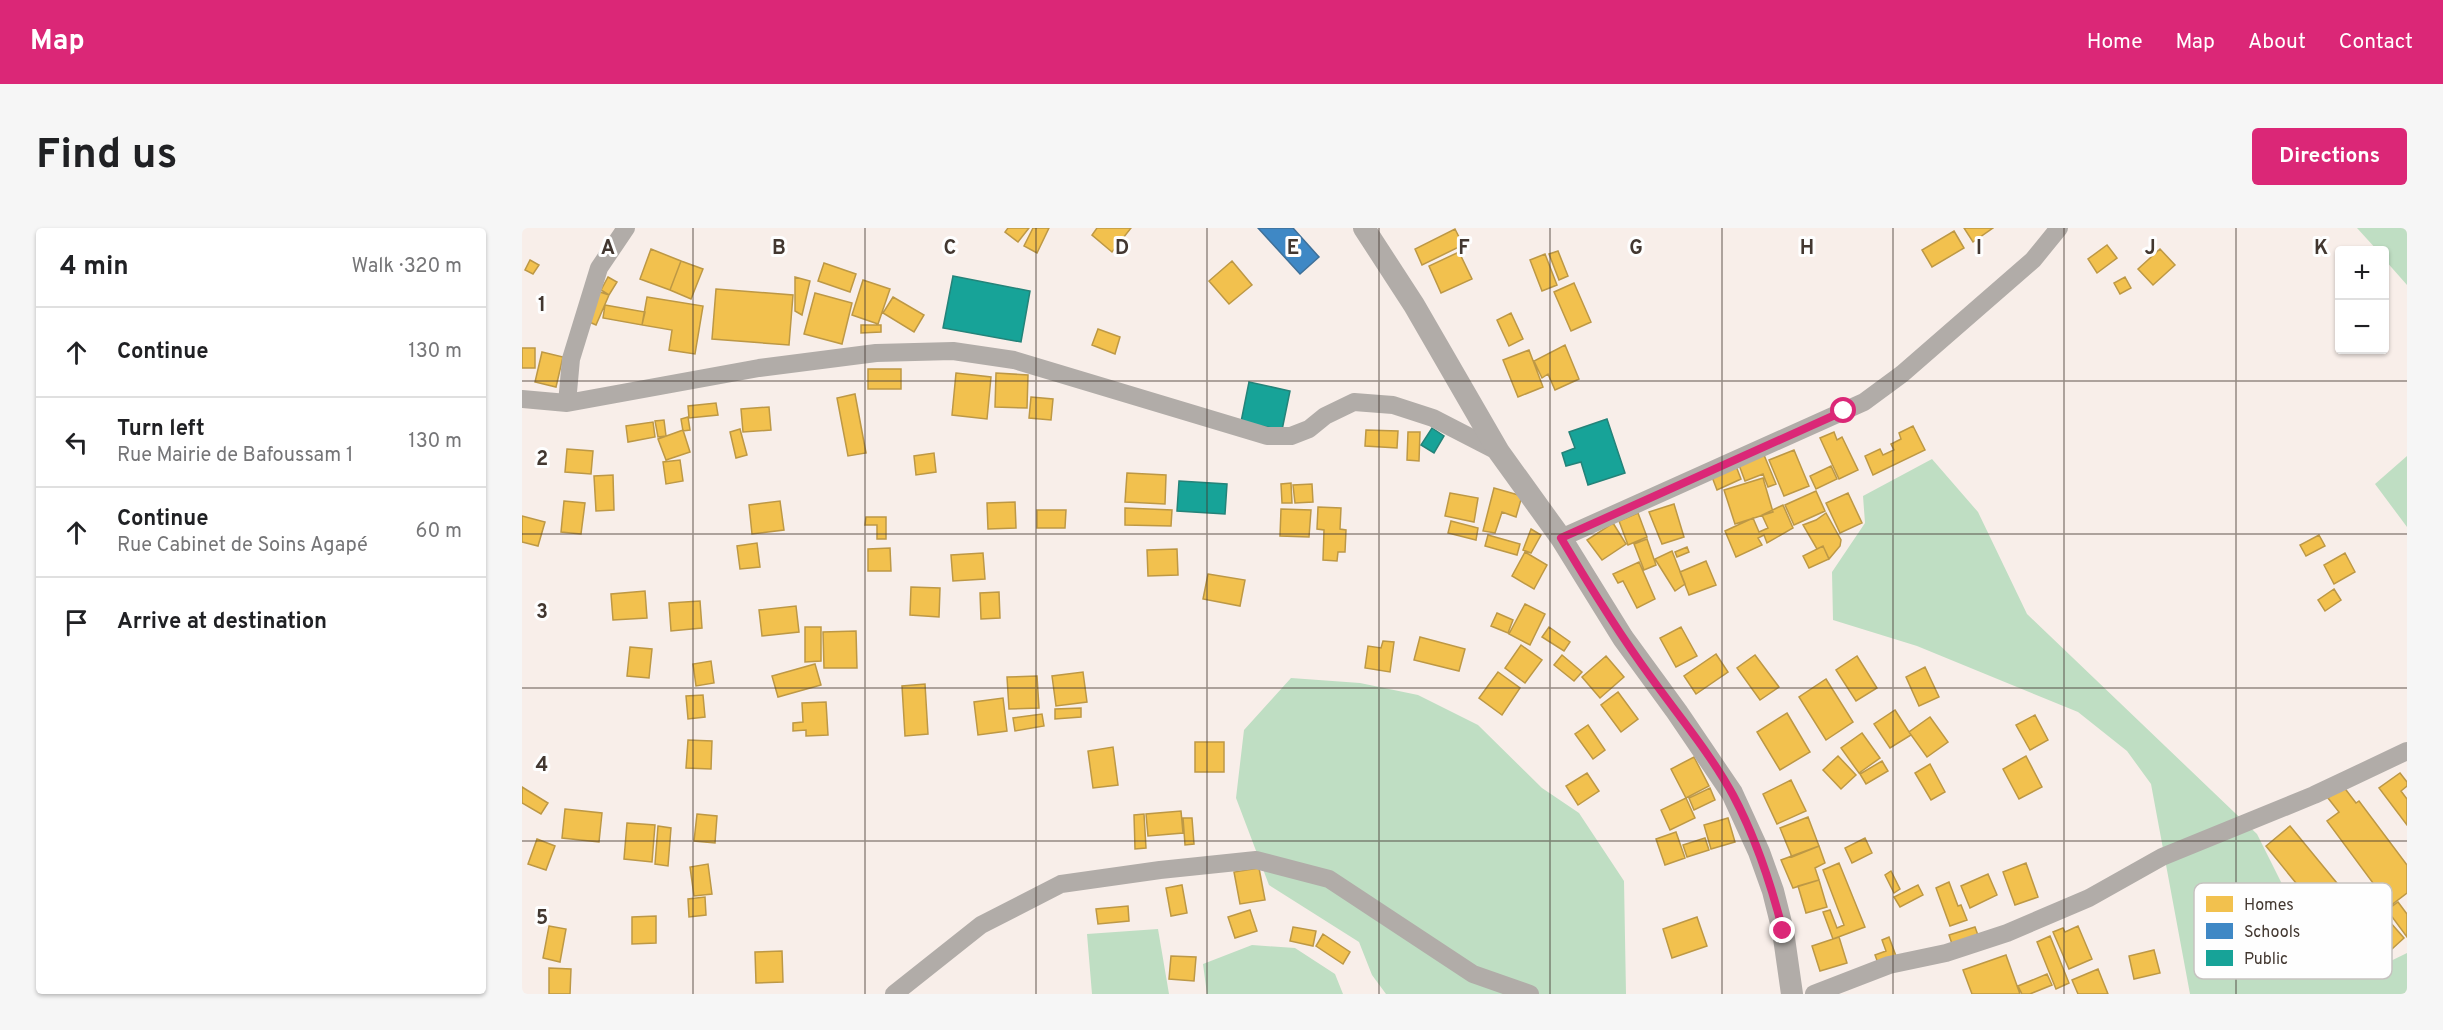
<!DOCTYPE html>
<meta charset="utf-8">
<style>
:root{--surface:#fff;--page:#f6f6f6;--text:#202124;--muted:#757577;--line:#e0e0e0;--accent:#db2777}
body{margin:0;font-family:Overpass,sans-serif;background:var(--page);color:var(--text)}
.controls{position:absolute;right:18px;top:18px;display:grid;overflow:hidden;border-radius:6px;box-shadow:0 2px 4px #0004}
.controls button{width:54px;height:54px;display:grid;place-items:center;padding:0;border:0;border-bottom:2px solid var(--line);background:var(--surface);color:var(--text);font:30px sans-serif}
.stop{position:absolute;width:18px;height:18px;margin:-14px;border:4px solid #db2777;border-radius:50%;background:#fff}
.stop.end{background:#db2777;border-color:#fff;box-shadow:0 2px 6px #0008}
.list{margin:0;padding:0;list-style:none}
h2{display:flex;justify-content:space-between;align-items:center;height:78px;margin:0;padding:0 24px;font-size:26px}
h2 small{font-size:20px;font-weight:400;color:var(--muted)}
.list li{display:grid;grid-template-columns:39px 1fr auto;gap:18px;align-items:center;box-sizing:border-box;height:90px;padding:0 24px;border-top:2px solid var(--line)}
.list b{display:block;font-size:22px;white-space:nowrap}
.list p{margin:0;font-size:20px;white-space:nowrap;color:var(--muted)}
.list em{font-size:20px;font-style:normal;color:var(--muted)}
.icon{flex:none;width:33px;height:33px;fill:none;stroke:currentColor;stroke-width:2;stroke-linecap:round;stroke-linejoin:round}
.map{position:relative;flex:none;width:1885px;height:766px;overflow:hidden;border-radius:6px}
header{display:flex;align-items:center;gap:36px;box-sizing:border-box;height:84px;padding:0 30px;background:var(--accent);color:#fff}
header strong{font-size:28px}
nav{display:flex;gap:33px;margin-inline-start:auto;font-size:21px}
.intro{display:flex;align-items:center;justify-content:space-between;box-sizing:border-box;height:144px;padding:0 36px}
h1{margin:0;font-size:42px}
.button{padding:15px 27px;border-radius:6px;background:var(--accent);color:#fff;font-size:21px;font-weight:700}
main{display:flex;gap:36px;padding:0 36px}
aside{flex:1;background:var(--surface);border-radius:6px;box-shadow:0 2px 4px #0004}
.map>svg:first-child{display:block}
</style>
<header>
<strong>Map</strong>
<nav><a>Home</a><a>Map</a><a>About</a><a>Contact</a></nav>
</header>
<div class="intro"><h1>Find us</h1><a class="button">Directions</a></div>
<main>
<aside>
<h2>4 min<small>Walk · 320 m</small></h2>
<ul class="list">
<li><svg class="icon" aria-label="ahead" viewBox="0 0 24 24"><path d="M12 20V5M6 11l6-6 6 6"/></svg><div><b>Continue</b></div><em>130 m</em></li>
<li><svg class="icon" aria-label="left" viewBox="0 0 24 24"><path d="M17 20v-9H6M10 6l-5 5 5 5"/></svg><div><b>Turn left</b><p>Rue Mairie de Bafoussam 1</p></div><em>130 m</em></li>
<li><svg class="icon" aria-label="ahead" viewBox="0 0 24 24"><path d="M12 20V5M6 11l6-6 6 6"/></svg><div><b>Continue</b><p>Rue Cabinet de Soins Agapé</p></div><em>60 m</em></li>
<li><svg class="icon" aria-label="arrive" viewBox="0 0 24 24"><path d="M6 21V4h12l-3 4 3 4H6"/></svg><div><b>Arrive at destination</b></div></li>
</ul>
</aside>
<div class="map">
<svg width="1885" height="766" viewBox="0 0 1885 766">
<rect width="100%" height="100%" fill="#f8eee9"/>
<path fill="#bfdec3" d="M 1835,0 L 1885,0 L 1885,57 L 1863,32 L 1862,22 L 1855,22 Z
M 1885,228 L 1885,299 L 1853,256 Z
M 1410,231 L 1456,284 L 1505,386 L 1735,606 L 1770,676 L 1836,749 L 1885,725 L 1885,766 L 1668,766 L 1629,556 L 1605,523 L 1556,484 L 1395,418 L 1311,392 L 1310,344 L 1343,295 L 1341,268 Z
M 769,450 L 838,455 L 896,467 L 956,497 L 1020,560 L 1057,585 L 1102,653 L 1104,766 L 864,766 L 850,747 L 837,714 L 747,657 L 714,570 L 722,502 Z
M 636,701 L 647,766 L 570,766 L 565,706 Z
M 730,717 L 773,720 L 813,746 L 821,766 L 685,766 L 681,736 Z"/>
<path fill="#f2c14e" stroke="#bd9845" stroke-width="1.5" d="M 486,0 L 507,0 L 496,14 L 483,4 Z
M 511,0 L 527,0 L 515,25 L 502,18 Z
M 575,0 L 609,0 L 590,24 L 570,7 Z
M 1442,0 L 1471,0 L 1451,14 Z
M 933,1 L 941,17 L 900,37 L 893,21 Z
M 1432,3 L 1442,20 L 1410,39 L 1400,22 Z
M 1585,17 L 1595,30 L 1575,45 L 1566,31 Z
M 129,21 L 159,33 L 148,62 L 118,51 Z
M 1638,21 L 1653,37 L 1631,57 L 1616,41 Z
M 1036,23 L 1046,48 L 1037,52 L 1027,26 Z
M 937,24 L 950,51 L 919,65 L 907,38 Z
M 1023,26 L 1035,57 L 1020,63 L 1008,32 Z
M 8,32 L 17,37 L 11,46 L 3,42 Z
M 159,33 L 181,41 L 169,71 L 148,62 Z
M 710,33 L 730,57 L 707,76 L 687,53 Z
M 302,35 L 334,46 L 328,64 L 296,53 Z
M 86,49 L 95,54 L 87,67 L 79,62 Z
M 273,49 L 288,53 L 280,87 L 273,83 Z
M 1603,49 L 1609,60 L 1598,66 L 1592,55 Z
M 341,52 L 368,61 L 356,96 L 330,87 Z
M 1052,55 L 1069,94 L 1049,103 L 1032,64 Z
M 194,61 L 271,67 L 267,117 L 190,111 Z
M 78,64 L 87,67 L 74,97 L 65,93 Z
M 293,65 L 330,75 L 320,116 L 282,106 Z
M 125,69 L 181,78 L 173,126 L 147,122 L 150,102 L 120,97 Z
M 371,69 L 402,87 L 392,104 L 361,85 Z
M 83,77 L 123,84 L 120,97 L 81,90 Z
M 989,85 L 1001,111 L 987,118 L 975,92 Z
M 339,97 L 359,97 L 359,104 L 339,105 Z
M 576,101 L 598,109 L 593,126 L 570,117 Z
M 1043,117 L 1057,151 L 1033,162 L 1026,146 L 1020,150 L 1012,133 Z
M 0,120 L 13,120 L 13,140 L 0,140 Z
M 1007,122 L 1021,159 L 996,169 L 981,132 Z
M 20,124 L 41,129 L 34,159 L 13,154 Z
M 346,141 L 379,141 L 379,161 L 346,161 Z
M 434,145 L 469,149 L 465,191 L 430,187 Z
M 474,145 L 506,147 L 505,180 L 473,179 Z
M 333,166 L 344,225 L 326,228 L 315,170 Z
M 509,169 L 531,171 L 529,192 L 507,190 Z
M 194,175 L 196,187 L 167,190 L 166,178 Z
M 247,179 L 249,202 L 221,204 L 219,181 Z
M 166,189 L 168,202 L 161,203 L 159,191 Z
M 142,192 L 144,208 L 136,209 L 133,193 Z
M 131,194 L 133,209 L 106,214 L 104,198 Z
M 1391,198 L 1403,222 L 1351,247 L 1343,228 L 1358,221 L 1361,227 L 1372,222 L 1369,216 L 1379,211 L 1377,205 Z
M 218,201 L 225,227 L 214,230 L 208,204 Z
M 161,202 L 168,224 L 144,232 L 136,211 Z
M 844,202 L 876,203 L 875,220 L 843,218 Z
M 886,204 L 898,204 L 897,233 L 885,232 Z
M 1312,204 L 1315,212 L 1320,209 L 1336,242 L 1317,251 L 1298,210 Z
M 45,221 L 71,223 L 69,246 L 43,244 Z
M 1272,222 L 1287,258 L 1262,268 L 1247,232 Z
M 412,225 L 414,244 L 394,247 L 392,228 Z
M 1242,227 L 1254,256 L 1246,259 L 1241,246 L 1223,253 L 1217,237 Z
M 158,232 L 161,253 L 144,256 L 141,234 Z
M 1214,238 L 1219,251 L 1195,262 L 1190,249 Z
M 1309,238 L 1315,251 L 1294,261 L 1288,248 Z
M 605,245 L 644,247 L 643,276 L 603,274 Z
M 91,247 L 92,282 L 74,283 L 72,248 Z
M 1241,250 L 1251,284 L 1213,296 L 1202,262 Z
M 769,255 L 770,275 L 760,275 L 759,256 Z
M 790,256 L 791,274 L 773,275 L 771,257 Z
M 972,260 L 1000,268 L 994,289 L 980,284 L 973,305 L 961,303 Z
M 1294,263 L 1303,283 L 1272,297 L 1263,277 Z
M 928,265 L 956,270 L 952,294 L 923,288 Z
M 1326,265 L 1340,295 L 1318,305 L 1304,275 Z
M 42,273 L 63,275 L 59,306 L 39,304 Z
M 258,273 L 262,302 L 230,306 L 227,277 Z
M 493,274 L 494,300 L 466,301 L 465,275 Z
M 1152,276 L 1162,309 L 1140,316 L 1127,284 Z
M 1261,277 L 1271,300 L 1245,315 L 1242,307 L 1236,310 L 1240,317 L 1214,329 L 1203,303 L 1231,290 L 1237,304 L 1246,300 L 1240,287 Z
M 796,279 L 819,280 L 818,301 L 824,302 L 823,324 L 816,324 L 815,333 L 801,332 L 802,302 L 795,301 Z
M 603,280 L 650,282 L 649,298 L 603,297 Z
M 759,281 L 789,282 L 787,309 L 758,308 Z
M 515,282 L 544,282 L 543,300 L 515,300 Z
M 1116,285 L 1125,309 L 1106,317 L 1097,293 Z
M 1304,285 L 1319,312 L 1318,318 L 1307,331 L 1301,318 L 1295,321 L 1281,297 L 1294,292 Z
M 0,288 L 23,294 L 16,318 L 0,314 Z
M 344,289 L 364,289 L 364,311 L 355,311 L 355,297 L 343,297 Z
M 929,293 L 956,300 L 954,312 L 926,305 Z
M 1091,295 L 1104,316 L 1080,332 L 1065,312 Z
M 1009,301 L 1019,307 L 1009,325 L 1001,322 Z
M 966,307 L 998,316 L 995,327 L 963,318 Z
M 1797,307 L 1803,318 L 1784,328 L 1778,317 Z
M 1125,311 L 1134,337 L 1122,342 L 1112,316 Z
M 235,315 L 238,339 L 218,341 L 215,318 Z
M 1301,318 L 1307,331 L 1287,340 L 1281,328 Z
M 1165,319 L 1167,324 L 1155,329 L 1153,324 Z
M 368,320 L 369,343 L 346,343 L 346,321 Z
M 655,321 L 656,347 L 626,348 L 625,322 Z
M 1150,323 L 1163,356 L 1153,363 L 1133,331 Z
M 1003,324 L 1025,337 L 1012,361 L 990,348 Z
M 461,325 L 463,351 L 431,353 L 429,327 Z
M 1823,325 L 1833,344 L 1812,356 L 1802,337 Z
M 1184,333 L 1194,357 L 1167,367 L 1158,344 Z
M 1117,334 L 1133,371 L 1115,380 L 1101,353 L 1096,355 L 1091,346 Z
M 686,346 L 723,352 L 718,378 L 681,371 Z
M 389,359 L 418,360 L 417,389 L 388,387 Z
M 1812,361 L 1819,372 L 1803,383 L 1796,372 Z
M 123,363 L 125,390 L 91,392 L 89,366 Z
M 477,364 L 478,390 L 459,391 L 458,365 Z
M 178,373 L 180,400 L 149,403 L 147,375 Z
M 1003,376 L 1023,386 L 1008,417 L 987,406 Z
M 274,378 L 277,404 L 240,408 L 237,382 Z
M 975,385 L 991,392 L 986,405 L 969,398 Z
M 283,399 L 299,399 L 299,433 L 283,434 Z
M 1027,399 L 1048,414 L 1042,423 L 1020,409 Z
M 1159,399 L 1175,428 L 1154,439 L 1138,410 Z
M 334,403 L 335,440 L 302,440 L 301,404 Z
M 898,409 L 943,421 L 937,443 L 892,432 Z
M 861,413 L 872,414 L 868,444 L 843,440 L 846,418 L 859,420 Z
M 999,417 L 1020,432 L 1003,455 L 983,440 Z
M 108,419 L 130,421 L 127,450 L 105,448 Z
M 1194,426 L 1206,444 L 1174,466 L 1162,448 Z
M 1040,427 L 1060,444 L 1052,453 L 1032,437 Z
M 1233,427 L 1257,459 L 1238,472 L 1215,440 Z
M 1084,428 L 1102,449 L 1078,470 L 1060,449 Z
M 1335,428 L 1355,460 L 1334,473 L 1314,442 Z
M 189,433 L 192,455 L 174,458 L 171,436 Z
M 293,436 L 299,457 L 256,469 L 250,448 Z
M 1403,439 L 1417,469 L 1397,478 L 1384,449 Z
M 561,444 L 565,474 L 534,478 L 530,448 Z
M 976,444 L 998,460 L 980,487 L 957,470 Z
M 515,448 L 517,480 L 487,481 L 485,449 Z
M 1304,451 L 1331,494 L 1304,512 L 1277,469 Z
M 403,456 L 406,506 L 383,508 L 380,458 Z
M 1096,464 L 1116,491 L 1099,504 L 1079,477 Z
M 181,467 L 183,489 L 166,491 L 164,468 Z
M 481,470 L 485,503 L 456,507 L 452,474 Z
M 304,474 L 306,507 L 284,508 L 284,502 L 271,503 L 271,495 L 281,494 L 280,475 Z
M 559,480 L 559,489 L 533,491 L 533,481 Z
M 1373,482 L 1389,507 L 1368,520 L 1352,496 Z
M 1265,485 L 1288,524 L 1258,542 L 1235,504 Z
M 520,486 L 522,498 L 493,503 L 491,490 Z
M 1513,487 L 1526,512 L 1508,522 L 1494,497 Z
M 1408,489 L 1426,514 L 1405,529 L 1387,504 Z
M 1066,497 L 1083,522 L 1071,531 L 1053,506 Z
M 1340,505 L 1358,530 L 1337,545 L 1319,520 Z
M 166,512 L 190,513 L 189,541 L 164,540 Z
M 673,514 L 702,514 L 702,544 L 673,544 Z
M 591,519 L 596,557 L 571,560 L 566,523 Z
M 1316,528 L 1334,547 L 1319,561 L 1301,542 Z
M 1504,528 L 1520,559 L 1497,571 L 1481,541 Z
M 1172,529 L 1187,558 L 1164,570 L 1149,541 Z
M 1360,533 L 1366,543 L 1344,556 L 1338,546 Z
M 1408,536 L 1423,564 L 1409,572 L 1393,545 Z
M 1065,545 L 1077,563 L 1056,577 L 1044,558 Z
M 1878,545 L 1885,554 L 1885,558 L 1879,563 L 1885,571 L 1885,597 L 1857,560 Z
M 1269,552 L 1284,583 L 1255,596 L 1241,566 Z
M 1821,558 L 1834,575 L 1837,573 L 1885,637 L 1885,665 L 1868,678 L 1805,593 L 1817,584 L 1806,570 Z
M 0,559 L 26,575 L 19,586 L 0,575 Z
M 1188,560 L 1193,572 L 1172,582 L 1167,570 Z
M 1164,570 L 1173,590 L 1148,602 L 1139,582 Z
M 43,581 L 80,585 L 77,614 L 40,610 Z
M 659,583 L 661,605 L 626,608 L 624,586 Z
M 175,586 L 195,588 L 193,615 L 172,613 Z
M 622,586 L 624,620 L 613,621 L 612,587 Z
M 1286,589 L 1297,618 L 1270,629 L 1258,600 Z
M 661,590 L 670,590 L 672,616 L 663,617 Z
M 1206,590 L 1213,614 L 1189,621 L 1182,597 Z
M 105,595 L 133,597 L 130,634 L 102,631 Z
M 136,598 L 149,600 L 146,638 L 133,636 Z
M 1768,598 L 1819,660 L 1795,681 L 1744,618 Z
M 1154,604 L 1163,630 L 1143,637 L 1134,611 Z
M 1183,610 L 1187,622 L 1165,629 L 1161,617 Z
M 1343,610 L 1350,625 L 1330,635 L 1323,620 Z
M 15,611 L 33,618 L 24,642 L 6,636 Z
M 1297,618 L 1303,635 L 1293,640 L 1297,652 L 1271,660 L 1259,632 Z
M 1317,635 L 1343,699 L 1311,711 L 1301,684 L 1308,682 L 1315,700 L 1322,697 L 1301,642 Z
M 1504,635 L 1516,669 L 1493,677 L 1481,644 Z
M 186,636 L 190,666 L 172,668 L 168,639 Z
M 737,640 L 743,672 L 718,676 L 712,644 Z
M 1369,643 L 1378,661 L 1372,665 L 1363,647 Z
M 1466,646 L 1475,667 L 1448,680 L 1439,658 Z
M 1297,652 L 1305,679 L 1284,685 L 1276,658 Z
M 1427,654 L 1436,678 L 1439,677 L 1445,692 L 1428,698 L 1414,660 Z
M 660,657 L 665,685 L 649,688 L 644,660 Z
M 1396,657 L 1401,667 L 1378,679 L 1372,669 Z
M 183,669 L 184,687 L 167,689 L 166,671 Z
M 1876,674 L 1885,686 L 1885,709 L 1865,682 Z
M 606,678 L 607,693 L 576,696 L 574,681 Z
M 728,682 L 735,703 L 713,710 L 706,689 Z
M 1861,686 L 1882,710 L 1858,732 L 1837,708 Z
M 134,688 L 134,715 L 110,716 L 110,689 Z
M 1175,689 L 1185,718 L 1150,730 L 1141,701 Z
M 27,698 L 44,701 L 38,734 L 21,730 Z
M 1556,698 L 1570,731 L 1547,741 L 1531,704 L 1541,700 L 1543,704 Z
M 771,699 L 794,703 L 791,718 L 768,713 Z
M 1453,699 L 1457,710 L 1431,719 L 1427,707 Z
M 801,706 L 828,724 L 821,736 L 794,718 Z
M 1528,708 L 1547,755 L 1534,761 L 1515,714 Z
M 1317,709 L 1325,735 L 1298,743 L 1290,718 Z
M 1367,709 L 1374,728 L 1356,735 L 1353,727 L 1364,723 L 1360,712 Z
M 1632,722 L 1638,745 L 1612,751 L 1607,728 Z
M 260,723 L 261,754 L 234,755 L 233,724 Z
M 1484,727 L 1498,766 L 1450,766 L 1441,742 Z
M 649,728 L 674,729 L 672,753 L 647,751 Z
M 27,740 L 49,741 L 48,766 L 27,766 Z
M 1576,741 L 1586,766 L 1556,766 L 1550,752 Z
M 1525,746 L 1530,757 L 1508,766 L 1500,766 L 1496,758 Z"/>
<path fill="#3f88c5" stroke="#407098" stroke-width="1.5" d="M 736,0 L 771,0 L 797,29 L 778,46 Z"/>
<path fill="#17a398" stroke="#248379" stroke-width="1.5" d="M 431,48 L 508,63 L 499,114 L 421,100 Z
M 727,154 L 768,163 L 760,202 L 719,194 Z
M 1085,191 L 1103,245 L 1066,257 L 1059,234 L 1044,238 L 1040,225 L 1053,220 L 1047,204 Z
M 910,200 L 922,208 L 912,225 L 899,217 Z
M 657,253 L 705,256 L 703,286 L 655,283 Z"/>
<g fill="none" stroke-linecap="round" stroke-linejoin="round">
<path stroke="#b1aca8" stroke-width="18" d="M 0,171 L 45,175 L 237,140 L 354,125 L 431,123 L 492,132 L 745,208 L 769,208 L 787,201 L 803,188 L 832,174 L 871,177 L 911,190 L 977,224
M 45,175 L 49,131 L 77,40 L 104,0
M 1039,310 L 1342,174 L 1380,146 L 1511,32 L 1537,0
M 372,766 L 459,697 L 539,656 L 638,642 L 734,632 L 807,651 L 951,746 L 1008,766
M 1292,766 L 1367,737 L 1424,725 L 1485,705 L 1567,670 L 1640,629 L 1792,567 L 1885,523"/>
<path stroke="#b1aca8" stroke-width="22" d="M 842,0 L 892,77 L 977,224 L 1039,310 L 1101,410 L 1155,484 L 1210,565 L 1237,624 L 1251,663 L 1261,703 L 1270,766"/>
</g>
<g fill="none" stroke-linecap="round" stroke-linejoin="round">
<path stroke="#db2777" stroke-width="8" d="M 1261,703 C 1249,656 1234,610 1211,567 C 1188,525 1156,487 1128,448 C 1095,403 1067,357 1039,310 L 1322,183"/>
</g>
<path fill="none" stroke="#423730" stroke-width="1.5" stroke-opacity="0.55" d="M 171,0 L 171,766M 343,0 L 343,766M 514,0 L 514,766M 685,0 L 685,766M 857,0 L 857,766M 1028,0 L 1028,766M 1200,0 L 1200,766M 1371,0 L 1371,766M 1542,0 L 1542,766M 1714,0 L 1714,766M 0,153 L 1885,153M 0,306 L 1885,306M 0,460 L 1885,460M 0,613 L 1885,613"/>
<rect x="1672" y="655" width="198" height="96" rx="9" fill="#fefefe" stroke="#c6c2c0" stroke-width="1.5"/>
<rect x="1684" y="668" width="27" height="16" fill="#f2c14e"/>
<rect x="1684" y="695" width="27" height="16" fill="#3f88c5"/>
<rect x="1684" y="722" width="27" height="16" fill="#17a398"/>
<g font-size="16" fill="#423730">
<text x="1722" y="682">Homes</text>
<text x="1722" y="709">Schools</text>
<text x="1722" y="736">Public</text>
</g>
<g font-size="20" text-anchor="middle" font-weight="bold" fill="#423730" stroke="#fefefe" stroke-width="6" stroke-linejoin="round" paint-order="stroke">
<text x="86" y="26">A</text>
<text x="257" y="26">B</text>
<text x="428" y="26">C</text>
<text x="600" y="26">D</text>
<text x="771" y="26">E</text>
<text x="942" y="26">F</text>
<text x="1114" y="26">G</text>
<text x="1285" y="26">H</text>
<text x="1457" y="26">I</text>
<text x="1628" y="26">J</text>
<text x="1799" y="26">K</text>
<text x="20" y="83">1</text>
<text x="20" y="237">2</text>
<text x="20" y="390">3</text>
<text x="20" y="543">4</text>
<text x="20" y="696">5</text>
</g>
</svg>
<div class="controls">
<button>+</button>
<button>−</button>
</div>
<div class="stop" style="left:1322px;top:183px"></div>
<div class="stop end" style="left:1261px;top:703px"></div>
</div>
</main>
